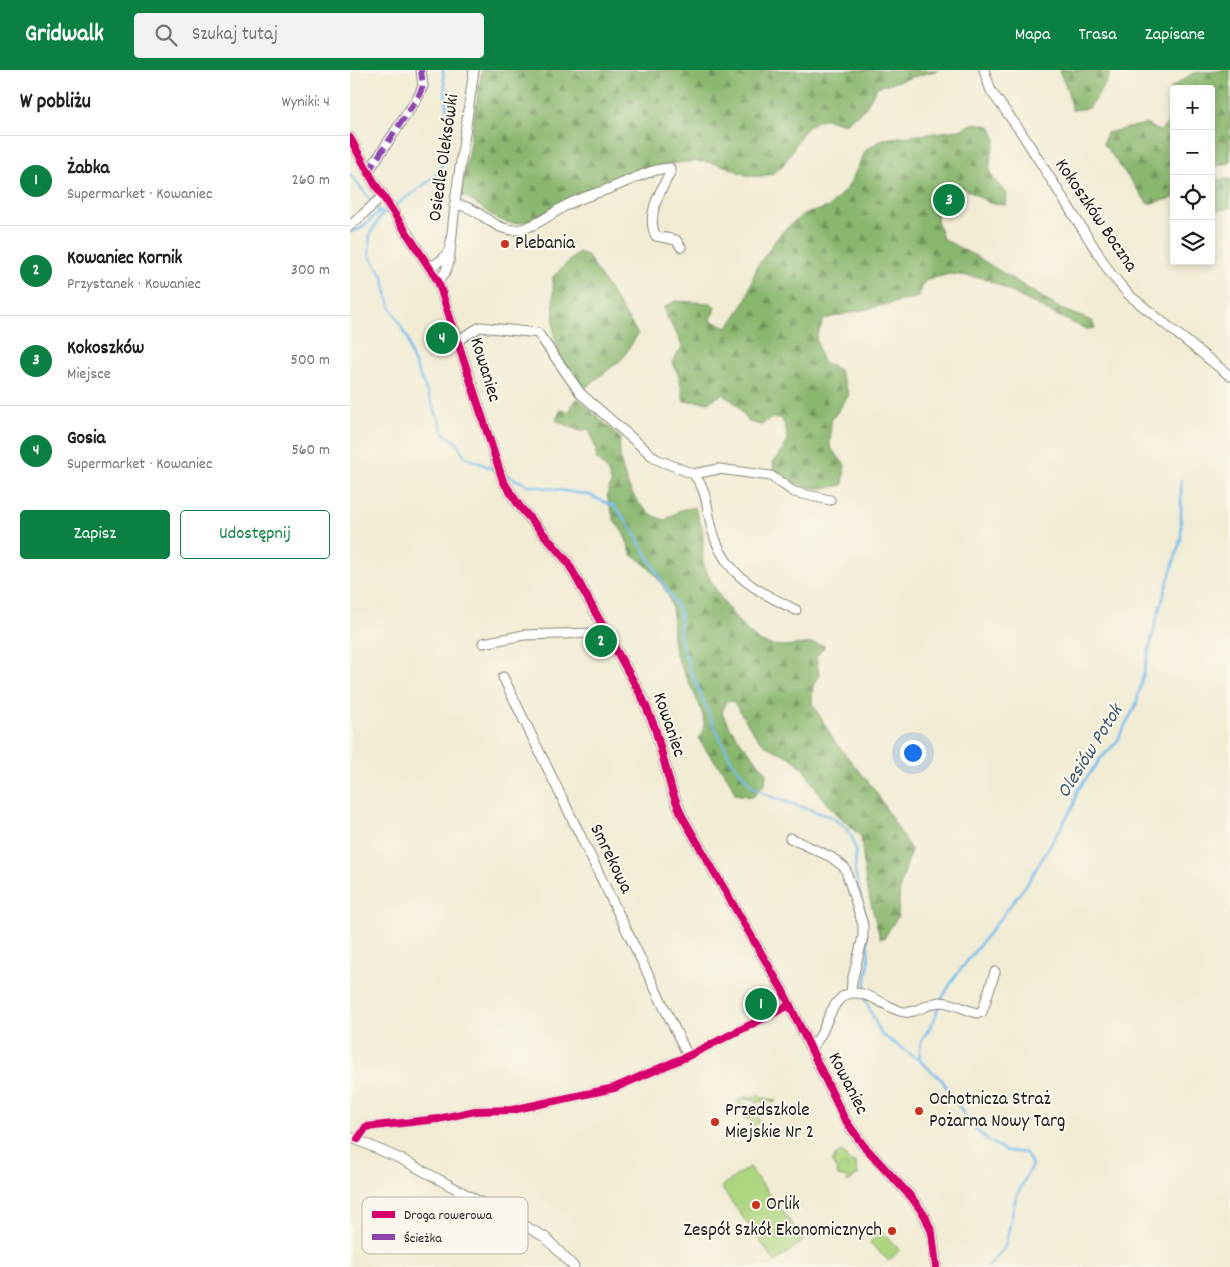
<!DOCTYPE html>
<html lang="pl">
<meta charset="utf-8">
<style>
:root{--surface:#fff;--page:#f2f2f2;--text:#202124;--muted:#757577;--line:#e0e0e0;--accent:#0b8043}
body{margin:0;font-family:Dekko,sans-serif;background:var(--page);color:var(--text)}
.controls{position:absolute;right:15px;top:15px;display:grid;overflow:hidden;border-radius:5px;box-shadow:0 2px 8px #0003}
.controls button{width:45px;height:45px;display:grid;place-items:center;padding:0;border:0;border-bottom:1px solid var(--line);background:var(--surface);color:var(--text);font:25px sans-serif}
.you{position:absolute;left:562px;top:682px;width:18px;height:18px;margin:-12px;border:4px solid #fff;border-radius:50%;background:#1a73e8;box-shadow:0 0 0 8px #1a73e833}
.badge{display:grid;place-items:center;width:32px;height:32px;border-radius:50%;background:var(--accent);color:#fff;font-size:16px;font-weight:700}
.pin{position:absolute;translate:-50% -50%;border:2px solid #fff;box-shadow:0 1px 5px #0006}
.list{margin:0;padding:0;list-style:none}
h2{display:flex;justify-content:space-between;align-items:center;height:65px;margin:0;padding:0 20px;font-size:21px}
h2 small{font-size:16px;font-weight:400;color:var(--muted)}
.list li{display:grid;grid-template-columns:32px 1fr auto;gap:15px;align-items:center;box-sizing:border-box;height:90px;padding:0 20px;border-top:1px solid var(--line)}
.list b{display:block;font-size:19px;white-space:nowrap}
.list p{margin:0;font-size:16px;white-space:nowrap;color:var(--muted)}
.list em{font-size:16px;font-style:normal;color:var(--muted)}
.actions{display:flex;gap:10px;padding:15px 20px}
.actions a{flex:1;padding:11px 0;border:1px solid var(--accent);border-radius:5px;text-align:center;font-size:18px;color:var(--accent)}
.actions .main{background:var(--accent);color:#fff}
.icon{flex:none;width:28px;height:28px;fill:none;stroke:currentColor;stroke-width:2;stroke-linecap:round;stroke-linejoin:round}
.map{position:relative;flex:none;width:880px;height:1197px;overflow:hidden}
header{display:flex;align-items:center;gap:30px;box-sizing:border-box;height:70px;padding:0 25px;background:var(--accent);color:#fff}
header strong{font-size:24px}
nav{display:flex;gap:28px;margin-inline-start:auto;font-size:18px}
.search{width:350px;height:45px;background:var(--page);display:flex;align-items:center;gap:12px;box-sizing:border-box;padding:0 18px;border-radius:5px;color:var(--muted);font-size:19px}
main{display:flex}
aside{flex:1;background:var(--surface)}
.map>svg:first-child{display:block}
</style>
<header>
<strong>Gridwalk</strong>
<div class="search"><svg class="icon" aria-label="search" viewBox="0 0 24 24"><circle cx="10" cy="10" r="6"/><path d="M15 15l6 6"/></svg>Szukaj tutaj</div>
<nav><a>Mapa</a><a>Trasa</a><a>Zapisane</a></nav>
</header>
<main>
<aside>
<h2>W pobliżu<small>Wyniki: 4</small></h2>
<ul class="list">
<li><span class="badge">1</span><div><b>Żabka</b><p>Supermarket · Kowaniec</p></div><em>260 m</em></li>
<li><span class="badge">2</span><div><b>Kowaniec Kornik</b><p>Przystanek · Kowaniec</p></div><em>300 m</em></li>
<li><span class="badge">3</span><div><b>Kokoszków</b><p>Miejsce</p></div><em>500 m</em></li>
<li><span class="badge">4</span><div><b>Gosia</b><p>Supermarket · Kowaniec</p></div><em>560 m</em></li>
</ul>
<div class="actions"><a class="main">Zapisz</a><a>Udostępnij</a></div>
</aside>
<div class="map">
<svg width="880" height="1197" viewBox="0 0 880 1197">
<defs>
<pattern id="forest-firs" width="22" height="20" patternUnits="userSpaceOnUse" patternTransform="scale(1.25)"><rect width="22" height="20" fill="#8ab76e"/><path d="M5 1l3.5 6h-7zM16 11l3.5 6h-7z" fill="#70945a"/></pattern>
<pattern id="park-crowns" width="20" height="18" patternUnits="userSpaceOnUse" patternTransform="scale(1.25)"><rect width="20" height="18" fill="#aed680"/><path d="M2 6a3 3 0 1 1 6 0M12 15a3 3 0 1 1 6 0" fill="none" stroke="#95b76e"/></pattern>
</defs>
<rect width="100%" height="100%" fill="#fbf7ec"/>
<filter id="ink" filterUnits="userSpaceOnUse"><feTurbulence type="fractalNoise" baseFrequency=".02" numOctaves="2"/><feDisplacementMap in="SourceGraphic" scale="10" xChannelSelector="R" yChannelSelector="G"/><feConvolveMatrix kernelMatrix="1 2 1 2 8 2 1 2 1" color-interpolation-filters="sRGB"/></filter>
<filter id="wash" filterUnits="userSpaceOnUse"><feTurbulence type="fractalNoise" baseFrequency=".0096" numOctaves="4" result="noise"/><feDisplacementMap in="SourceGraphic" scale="20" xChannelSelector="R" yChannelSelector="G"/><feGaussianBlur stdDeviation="1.12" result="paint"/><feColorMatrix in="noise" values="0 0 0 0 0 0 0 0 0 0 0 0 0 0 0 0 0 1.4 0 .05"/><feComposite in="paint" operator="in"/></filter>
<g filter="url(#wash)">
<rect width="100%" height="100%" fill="#f2ecd4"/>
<path fill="url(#forest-firs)" stroke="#536a45" d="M 132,0 L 589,0 L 527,17 L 515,38 L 495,54 C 489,53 479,48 473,49 C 444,55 444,98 418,105 C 396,110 389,100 371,95 C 352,88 324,93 304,97 C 291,100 278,107 265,112 C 251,117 236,121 222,127 C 203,135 190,150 168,153 C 147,156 129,132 111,125 Z
M 709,0 L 761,0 L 757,11 L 739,38 L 722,40 L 718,22 Z
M 880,0 L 880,93 L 861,97 L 861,19 L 824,19 L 824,128 L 798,134 L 753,73 L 757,63 L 795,54 L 810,61 L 818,53 L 821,18 L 843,3 Z
M 625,53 L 640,56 L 646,70 C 637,95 635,105 657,123 L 656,135 L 640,133 L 611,117 L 589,129 L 587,150 L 593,169 L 629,188 L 711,239 L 742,251 L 745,258 L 736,259 L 704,244 L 634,208 L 600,204 L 575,210 L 568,227 L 474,249 L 466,268 L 472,291 L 489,300 L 499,325 L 481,351 L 480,377 L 495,395 L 493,415 C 463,421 449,419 424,400 L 423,392 C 437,376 442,368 431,348 L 422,348 L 411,355 L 399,352 L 386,334 L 373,324 L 358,332 L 334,331 L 329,306 L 322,292 L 332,277 C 328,262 318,253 313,238 L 325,231 L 361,233 L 365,237 L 361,251 L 378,257 L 395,232 L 407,197 L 430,164 L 452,145 L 479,137 L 498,117 L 516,80 L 533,69 L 609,60 Z
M 880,109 L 880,138 L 861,142 L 861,110 Z
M 228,182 L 237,185 L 288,264 L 272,289 L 234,319 L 210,290 L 204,265 L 203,207 Z
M 228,328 L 270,368 C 267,398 282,442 315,450 L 330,440 L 345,437 C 347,446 352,454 353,463 C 354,472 352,481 353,490 C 356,511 392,563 412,572 C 433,582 455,569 475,576 L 466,587 L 469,605 L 463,616 L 462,633 L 485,672 L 524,719 L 561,780 L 550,818 L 548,846 L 534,868 L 530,868 L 516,814 L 511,767 L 477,734 L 451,696 L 440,687 L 416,676 L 406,666 L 383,631 L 375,632 L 372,643 C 383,666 400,682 416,702 L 415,714 L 403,727 L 385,724 C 379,701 359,689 349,669 C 351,665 354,659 354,655 C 356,640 331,601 326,584 C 321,569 324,555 322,539 C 320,520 299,494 282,485 L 274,464 L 264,450 L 257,425 L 261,413 L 257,400 L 247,390 L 245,376 L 239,359 L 229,361 L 206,350 L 211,339 L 220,342 L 221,336 Z"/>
<path fill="url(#park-crowns)" stroke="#65794e" d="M 408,1024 L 413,1028 L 425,1030 L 425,1032 L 412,1031 L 407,1033 L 404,1030 L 394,1029 L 391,1031 L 400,1037 L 398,1042 L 401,1048 L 406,1045 L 410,1052 L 404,1056 L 400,1050 L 394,1048 L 394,1042 L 387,1031 L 394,1027 L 404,1028 Z
M 492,1081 L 500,1092 L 506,1093 L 506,1100 L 509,1104 L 498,1112 L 495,1107 L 488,1106 L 487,1099 L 482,1091 L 485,1089 L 484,1087 Z"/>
<path fill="#aed680" stroke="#65794e" d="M 399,1097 L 454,1170 L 425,1192 L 371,1117 Z
M 530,1161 L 550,1180 L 539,1191 L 520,1173 Z"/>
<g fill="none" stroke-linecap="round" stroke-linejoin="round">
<path stroke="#76bdee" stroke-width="2.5" d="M 0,104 L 32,144
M 44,137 C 57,126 76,116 87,103 C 107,80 95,29 93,0
M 39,140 L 32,144 L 20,164 L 19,185 L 33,206 L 40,236 L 58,269 L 61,285 L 95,364 L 106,372 L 114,386 L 147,401
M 0,162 L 10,159 L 30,141
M 154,404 L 178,415 L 239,425 L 264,436 L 280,456 L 330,542 L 330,567 L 339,597 L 364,656 L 383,694 L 404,718 L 422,727 L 481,747 L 494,756 L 502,767 L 506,782 L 505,801 L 516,852
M 514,922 L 519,891 L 517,865
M 514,927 L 531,964 L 569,990 L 592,1010 L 619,1052 L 636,1069 L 656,1081 L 676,1083 L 682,1095 L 666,1127 L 655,1177 L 638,1197
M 591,930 L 604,908 L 677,814 L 724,735 L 727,721 L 751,688 L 766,673 L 786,635 L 807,547 L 831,468 L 831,410
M 569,990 L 571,972 L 584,950 L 589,935"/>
</g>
</g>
<g filter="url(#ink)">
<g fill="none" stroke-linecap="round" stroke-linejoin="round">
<defs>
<path id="minor" d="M 634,0 L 641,21 L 671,62 L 761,204 L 779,225 L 880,306
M 18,102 L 68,27 L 73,16 L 71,0
M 104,135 C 127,134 141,160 164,160 C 183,159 199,145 215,136 C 229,128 244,124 258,119 C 278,112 299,99 320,98 L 320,103 C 311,120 295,146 306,166 L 326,170 L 331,177
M 0,156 L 33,126
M 81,197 L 93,189 L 99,180
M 88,211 L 95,203 L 99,192 L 106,125 L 124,0
M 108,270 L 130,257 L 188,263 L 231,324 L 306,389 L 343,404 L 369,399 L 421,406 L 444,422 L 480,430
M 343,404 C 356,418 356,432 360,450 C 370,502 401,518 446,540
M 133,573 L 174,565 L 243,563 L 255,558
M 153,607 L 338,986
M 440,768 L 481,787 L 495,798 L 513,855 L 513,867 L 502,911 L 501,923
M 461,977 C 476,965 476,942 490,929 C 508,912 533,936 550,941 C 565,946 576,933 590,932 C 602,932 615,940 627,943 L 632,942 L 645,902
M 0,1067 L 53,1090 L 195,1167 L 224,1197
M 8,1069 L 16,1057 L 88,1049 L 125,1041 L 162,1040 L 264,1018 L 338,986 L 440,935"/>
<path id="tertiary" d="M 0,68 L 25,114 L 88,211 L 153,411 L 170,437 L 217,491 L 292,627 L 305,658 L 322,721 L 332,746 L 433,921 L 494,1048 L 513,1075 L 562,1128 L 575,1146 L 582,1163 L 586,1197"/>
</defs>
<use href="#minor" stroke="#878478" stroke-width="11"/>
<use href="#tertiary" stroke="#878478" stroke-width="12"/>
<use href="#minor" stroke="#fff" stroke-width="9"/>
<use href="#tertiary" stroke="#fff" stroke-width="10"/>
<path stroke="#8e44ad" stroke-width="6" stroke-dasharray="12 6" stroke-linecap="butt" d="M 18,102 L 68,27 L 73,16 L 71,0"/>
<defs>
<path id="cycleway" d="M 0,68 L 25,114 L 88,211 L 153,411 L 170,437 L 217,491 L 292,627 L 305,658 L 322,721 L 332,746 L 433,921 L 494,1048 L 513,1075 L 562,1128 L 575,1146 L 582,1163 L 586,1197
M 8,1069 L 16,1057 L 88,1049 L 125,1041 L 162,1040 L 264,1018 L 338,986 L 440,935"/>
</defs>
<use href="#cycleway" stroke="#fbf7ec" stroke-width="11"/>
<use href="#cycleway" stroke="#d6006c" stroke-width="8"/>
</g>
</g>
<g fill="#c8321e" stroke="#fbf7ec" stroke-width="2">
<circle cx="155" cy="174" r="5"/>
<circle cx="569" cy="1041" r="5"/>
<circle cx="365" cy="1052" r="5"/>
<circle cx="406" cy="1135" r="5"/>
<circle cx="542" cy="1161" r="5"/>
</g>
<g text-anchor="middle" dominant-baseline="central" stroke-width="4" stroke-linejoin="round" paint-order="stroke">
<g font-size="19" fill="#1c1c1c" stroke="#fbf7ec">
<text transform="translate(95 88) rotate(-82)">Osiedle Oleksówki</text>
<text transform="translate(745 146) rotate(56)">Kokoszków Boczna</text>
<text transform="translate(134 300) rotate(73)">Kowaniec</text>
<text transform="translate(318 655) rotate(71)">Kowaniec</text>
<text transform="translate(260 789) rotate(64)">Smrekowa</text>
<text transform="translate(497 1014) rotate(63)">Kowaniec</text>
</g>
<g font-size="19" fill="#1c1c1c" stroke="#fbf7ec" text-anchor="start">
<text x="165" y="174">Plebania</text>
<text x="579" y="1030">Ochotnicza Straż<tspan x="579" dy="22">Pożarna Nowy Targ</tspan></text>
<text x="375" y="1041">Przedszkole<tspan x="375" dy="22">Miejskie Nr 2</tspan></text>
<text x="416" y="1135">Orlik</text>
<text x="532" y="1161" text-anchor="end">Zespół Szkół Ekonomicznych</text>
</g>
<g font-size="20" font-style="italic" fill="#405c70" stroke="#fbf7ec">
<text transform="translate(741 682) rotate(-58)">Olesiów Potok</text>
</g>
</g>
<rect x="12" y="1127" width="166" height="57" rx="8" fill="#fbf7ec" stroke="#b8b5ae" stroke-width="1"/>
<rect x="22" y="1141" width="23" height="7" fill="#d6006c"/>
<rect x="22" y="1164" width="23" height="6" fill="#8e44ad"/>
<g font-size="14" fill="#1c1c1c">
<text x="54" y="1149">Droga rowerowa</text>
<text x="54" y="1172">Ścieżka</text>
</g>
</svg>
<div class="controls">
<button>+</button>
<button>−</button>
<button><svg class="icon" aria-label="locate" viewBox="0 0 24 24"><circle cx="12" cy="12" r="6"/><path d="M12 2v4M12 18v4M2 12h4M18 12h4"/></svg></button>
<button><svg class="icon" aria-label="layers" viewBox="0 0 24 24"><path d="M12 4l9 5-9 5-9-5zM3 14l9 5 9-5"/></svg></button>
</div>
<div class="you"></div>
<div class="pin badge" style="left:411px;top:934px">1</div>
<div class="pin badge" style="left:251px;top:571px">2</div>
<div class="pin badge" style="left:599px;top:130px">3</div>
<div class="pin badge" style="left:92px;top:268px">4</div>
</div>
</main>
